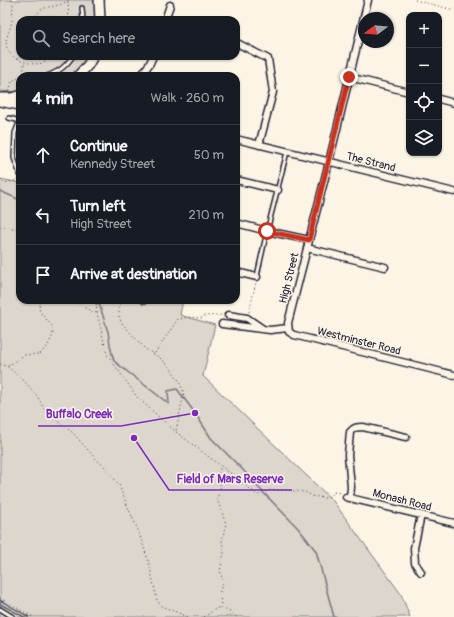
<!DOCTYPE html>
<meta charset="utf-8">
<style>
:root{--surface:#171b24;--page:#242831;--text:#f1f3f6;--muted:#9ea1a6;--line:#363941}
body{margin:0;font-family:Pangolin,sans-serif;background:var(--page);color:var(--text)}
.controls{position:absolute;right:12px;top:12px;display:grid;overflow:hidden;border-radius:8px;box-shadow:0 1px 3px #0004}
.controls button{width:36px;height:36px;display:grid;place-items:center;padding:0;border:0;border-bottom:1px solid var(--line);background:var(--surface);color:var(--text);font:20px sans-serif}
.compass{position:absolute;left:358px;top:12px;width:36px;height:36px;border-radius:50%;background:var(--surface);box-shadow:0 1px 3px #0004;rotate:254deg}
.stop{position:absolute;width:12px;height:12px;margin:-9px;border:3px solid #c8321e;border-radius:50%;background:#fff}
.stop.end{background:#c8321e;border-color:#fff;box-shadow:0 1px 4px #0008}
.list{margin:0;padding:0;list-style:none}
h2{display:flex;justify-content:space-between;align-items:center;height:52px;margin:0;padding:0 16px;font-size:17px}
h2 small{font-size:13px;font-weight:400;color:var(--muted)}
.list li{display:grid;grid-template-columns:26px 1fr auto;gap:12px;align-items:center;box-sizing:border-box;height:60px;padding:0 16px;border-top:1px solid var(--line)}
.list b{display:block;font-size:15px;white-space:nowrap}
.list p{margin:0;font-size:13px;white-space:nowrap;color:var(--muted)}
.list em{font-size:13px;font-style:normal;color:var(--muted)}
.icon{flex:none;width:22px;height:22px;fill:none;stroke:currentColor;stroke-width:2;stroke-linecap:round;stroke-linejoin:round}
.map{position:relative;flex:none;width:454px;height:617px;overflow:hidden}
.search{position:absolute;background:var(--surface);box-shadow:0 1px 3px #0004;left:16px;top:16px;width:224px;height:44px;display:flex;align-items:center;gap:10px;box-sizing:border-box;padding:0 14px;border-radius:12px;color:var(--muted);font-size:15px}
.panel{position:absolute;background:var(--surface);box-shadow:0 1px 3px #0004;left:16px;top:72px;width:224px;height:232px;border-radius:12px}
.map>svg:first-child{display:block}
</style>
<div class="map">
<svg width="454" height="617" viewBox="0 0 454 617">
<rect width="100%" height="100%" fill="#fcf5e5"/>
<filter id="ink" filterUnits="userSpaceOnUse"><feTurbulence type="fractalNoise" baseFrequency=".025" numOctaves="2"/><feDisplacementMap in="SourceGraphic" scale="8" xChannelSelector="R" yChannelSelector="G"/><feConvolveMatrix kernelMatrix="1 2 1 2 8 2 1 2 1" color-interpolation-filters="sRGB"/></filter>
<g filter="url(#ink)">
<path fill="#dcd6cc" stroke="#7f7c84" d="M 0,0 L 95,0 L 96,20 L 20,20 L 20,56 L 90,56 L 74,76 L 20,76 L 20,92 L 0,91 Z
M 0,179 L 20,183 L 20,300 L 183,300 L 180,315 L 215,325 L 203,376 L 333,501 L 401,594 L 410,617 L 0,617 Z"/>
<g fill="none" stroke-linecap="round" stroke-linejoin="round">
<path stroke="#78757e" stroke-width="1.5" d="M 0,191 L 20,200
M 98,300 L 108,332 L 111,350 L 114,361 L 124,369 L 169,404 L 168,391 L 177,389 L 195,413 L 211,438 L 244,471 L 254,483 L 298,528 L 316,551 L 334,617"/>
</g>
<path fill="#c6c1bb" stroke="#22223b" d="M 141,300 L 156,300 L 156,301 L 142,304 Z
M 0,600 L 29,617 L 24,617 L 0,604 Z"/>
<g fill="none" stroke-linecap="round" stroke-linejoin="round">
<defs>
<path id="service" d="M 82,8 L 83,20
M 47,76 C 60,71 65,67 73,56
M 9,118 L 20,121
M 20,120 L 15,133 L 14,158 L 20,175
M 257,276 L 267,231 L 287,152
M 0,609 L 13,617"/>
<path id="minor" d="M 368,0 L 329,162 L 288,323 L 289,332 L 294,335 L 454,375
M 165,20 L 170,5
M 237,43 L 268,59 L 273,92 L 259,145
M 141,76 L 150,63 L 153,56
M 349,77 L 409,92
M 439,99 L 454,103
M 236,139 L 454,192
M 236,180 L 278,190
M 236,223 L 267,231 L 309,240
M 307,248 L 385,267
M 236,272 L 257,277
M 228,315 L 247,318 L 263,329
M 222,324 L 270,330 L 288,328
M 346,497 L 454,523
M 350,498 L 351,487 L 348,455 L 350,432 C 354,427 357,427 363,427 L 406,437
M 421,572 L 415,563 L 414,548 L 421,515"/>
<path id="secondary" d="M 99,0 L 100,20
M 78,76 L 88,65 L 93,56
M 1,98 L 11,98 L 19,96
M 0,101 L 19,105"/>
</defs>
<use href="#service" stroke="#22223b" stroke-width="6"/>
<use href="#minor" stroke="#22223b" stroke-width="9"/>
<use href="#secondary" stroke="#22223b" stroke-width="12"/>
<path stroke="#22223b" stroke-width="1" stroke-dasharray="1 3" stroke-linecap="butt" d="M 12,0 L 13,5 L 12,22 L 6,40 L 7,50 L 16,59 L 23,56
M 415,0 L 454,10
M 68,2 L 69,20
M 35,20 C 39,2 56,10 69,0
M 52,56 L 52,57 L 55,56
M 17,59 C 25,63 37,66 45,62 L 44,56
M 22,76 L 24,75 L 24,62
M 10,91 L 10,88 L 12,81 L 20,77
M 0,179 L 4,183 L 18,180 L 18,179
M 0,227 L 5,227 L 20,229
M 50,300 L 53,301 L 79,303 L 78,300
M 96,300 L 97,313 L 107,354 L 137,397 L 176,432 L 221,466 L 258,495 L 270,490 L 285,490 L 305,492 L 312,496 L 324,498 L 330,496 L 333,492 L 341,493
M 119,300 L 119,316 L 121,322 L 144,348 L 160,358 L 168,365 L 178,379 L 184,393 L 176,431
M 79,303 L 83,308 L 86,308 L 92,312 L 96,313
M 249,312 L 256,282
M 155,353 L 178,319 L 191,317 L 202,318 L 203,316 L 222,315
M 0,364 L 8,367 L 25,382 L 37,396 L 44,409 L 53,418 L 72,432 L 96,459 L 106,468 L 119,485 L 129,510 L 138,530 L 149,563 L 157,600 L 161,606 L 189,617
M 8,366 L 24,355 L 40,354 L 47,347 L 53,335 L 52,326 L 40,312 L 39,304 L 42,300
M 0,598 L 33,617
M 221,608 L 220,591 L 223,582 L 220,571 L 224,553 L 222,540 L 226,524 L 217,499 L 221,486 L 217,478 L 221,466
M 222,608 L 232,613 L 237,617
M 204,617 L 217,608 L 221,608"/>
<use href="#service" stroke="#fcf5e5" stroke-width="3"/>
<use href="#minor" stroke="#fcf5e5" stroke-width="6"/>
<use href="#secondary" stroke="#fcf5e5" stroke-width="9"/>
</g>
</g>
<g fill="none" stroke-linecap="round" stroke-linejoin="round" filter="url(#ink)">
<path stroke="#c8321e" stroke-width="5" d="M 267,231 L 309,240 L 349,77"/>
</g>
<g text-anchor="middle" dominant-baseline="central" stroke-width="3" stroke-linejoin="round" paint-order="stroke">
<g font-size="11" fill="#22223b" stroke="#fcf5e5">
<text transform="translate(371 162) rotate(14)">The Strand</text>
<text transform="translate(289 278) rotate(-76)">High Street</text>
<text transform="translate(359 341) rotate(14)">Westminster Road</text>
<text transform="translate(402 500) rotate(14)">Monash Road</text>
</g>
</g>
<path fill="none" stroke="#7b2cbf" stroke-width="1.5" d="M195 413L121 426H38M134 438L169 490H292"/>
<g fill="#7b2cbf" stroke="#fcf5e5" stroke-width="1.5">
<circle cx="195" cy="413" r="4"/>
<circle cx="134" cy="438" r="4"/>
</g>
<g font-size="12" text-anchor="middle" font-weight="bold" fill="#7b2cbf" stroke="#fcf5e5" stroke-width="3" stroke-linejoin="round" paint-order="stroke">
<text x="79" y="418">Buffalo Creek</text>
<text x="230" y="483">Field of Mars Reserve</text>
</g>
</svg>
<div class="controls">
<button>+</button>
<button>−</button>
<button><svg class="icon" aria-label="locate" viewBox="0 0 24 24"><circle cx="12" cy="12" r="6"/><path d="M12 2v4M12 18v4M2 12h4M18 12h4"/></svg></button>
<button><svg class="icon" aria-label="layers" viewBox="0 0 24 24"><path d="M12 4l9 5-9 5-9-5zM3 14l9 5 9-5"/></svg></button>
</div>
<svg class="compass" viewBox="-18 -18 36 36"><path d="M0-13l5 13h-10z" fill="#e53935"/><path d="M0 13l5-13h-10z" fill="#9ea1a6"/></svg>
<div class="stop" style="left:267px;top:231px"></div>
<div class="stop end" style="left:349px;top:77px"></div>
<div class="search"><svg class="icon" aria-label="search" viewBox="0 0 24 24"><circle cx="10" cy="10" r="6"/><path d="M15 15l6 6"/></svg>Search here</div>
<section class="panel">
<h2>4 min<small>Walk · 260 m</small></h2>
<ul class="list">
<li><svg class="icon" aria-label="ahead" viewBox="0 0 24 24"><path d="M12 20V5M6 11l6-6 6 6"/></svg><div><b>Continue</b><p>Kennedy Street</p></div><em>50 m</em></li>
<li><svg class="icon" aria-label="left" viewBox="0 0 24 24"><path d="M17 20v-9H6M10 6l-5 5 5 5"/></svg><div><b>Turn left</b><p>High Street</p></div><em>210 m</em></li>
<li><svg class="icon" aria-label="arrive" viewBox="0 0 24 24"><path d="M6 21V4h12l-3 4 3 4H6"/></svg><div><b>Arrive at destination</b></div></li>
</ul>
</section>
</div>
